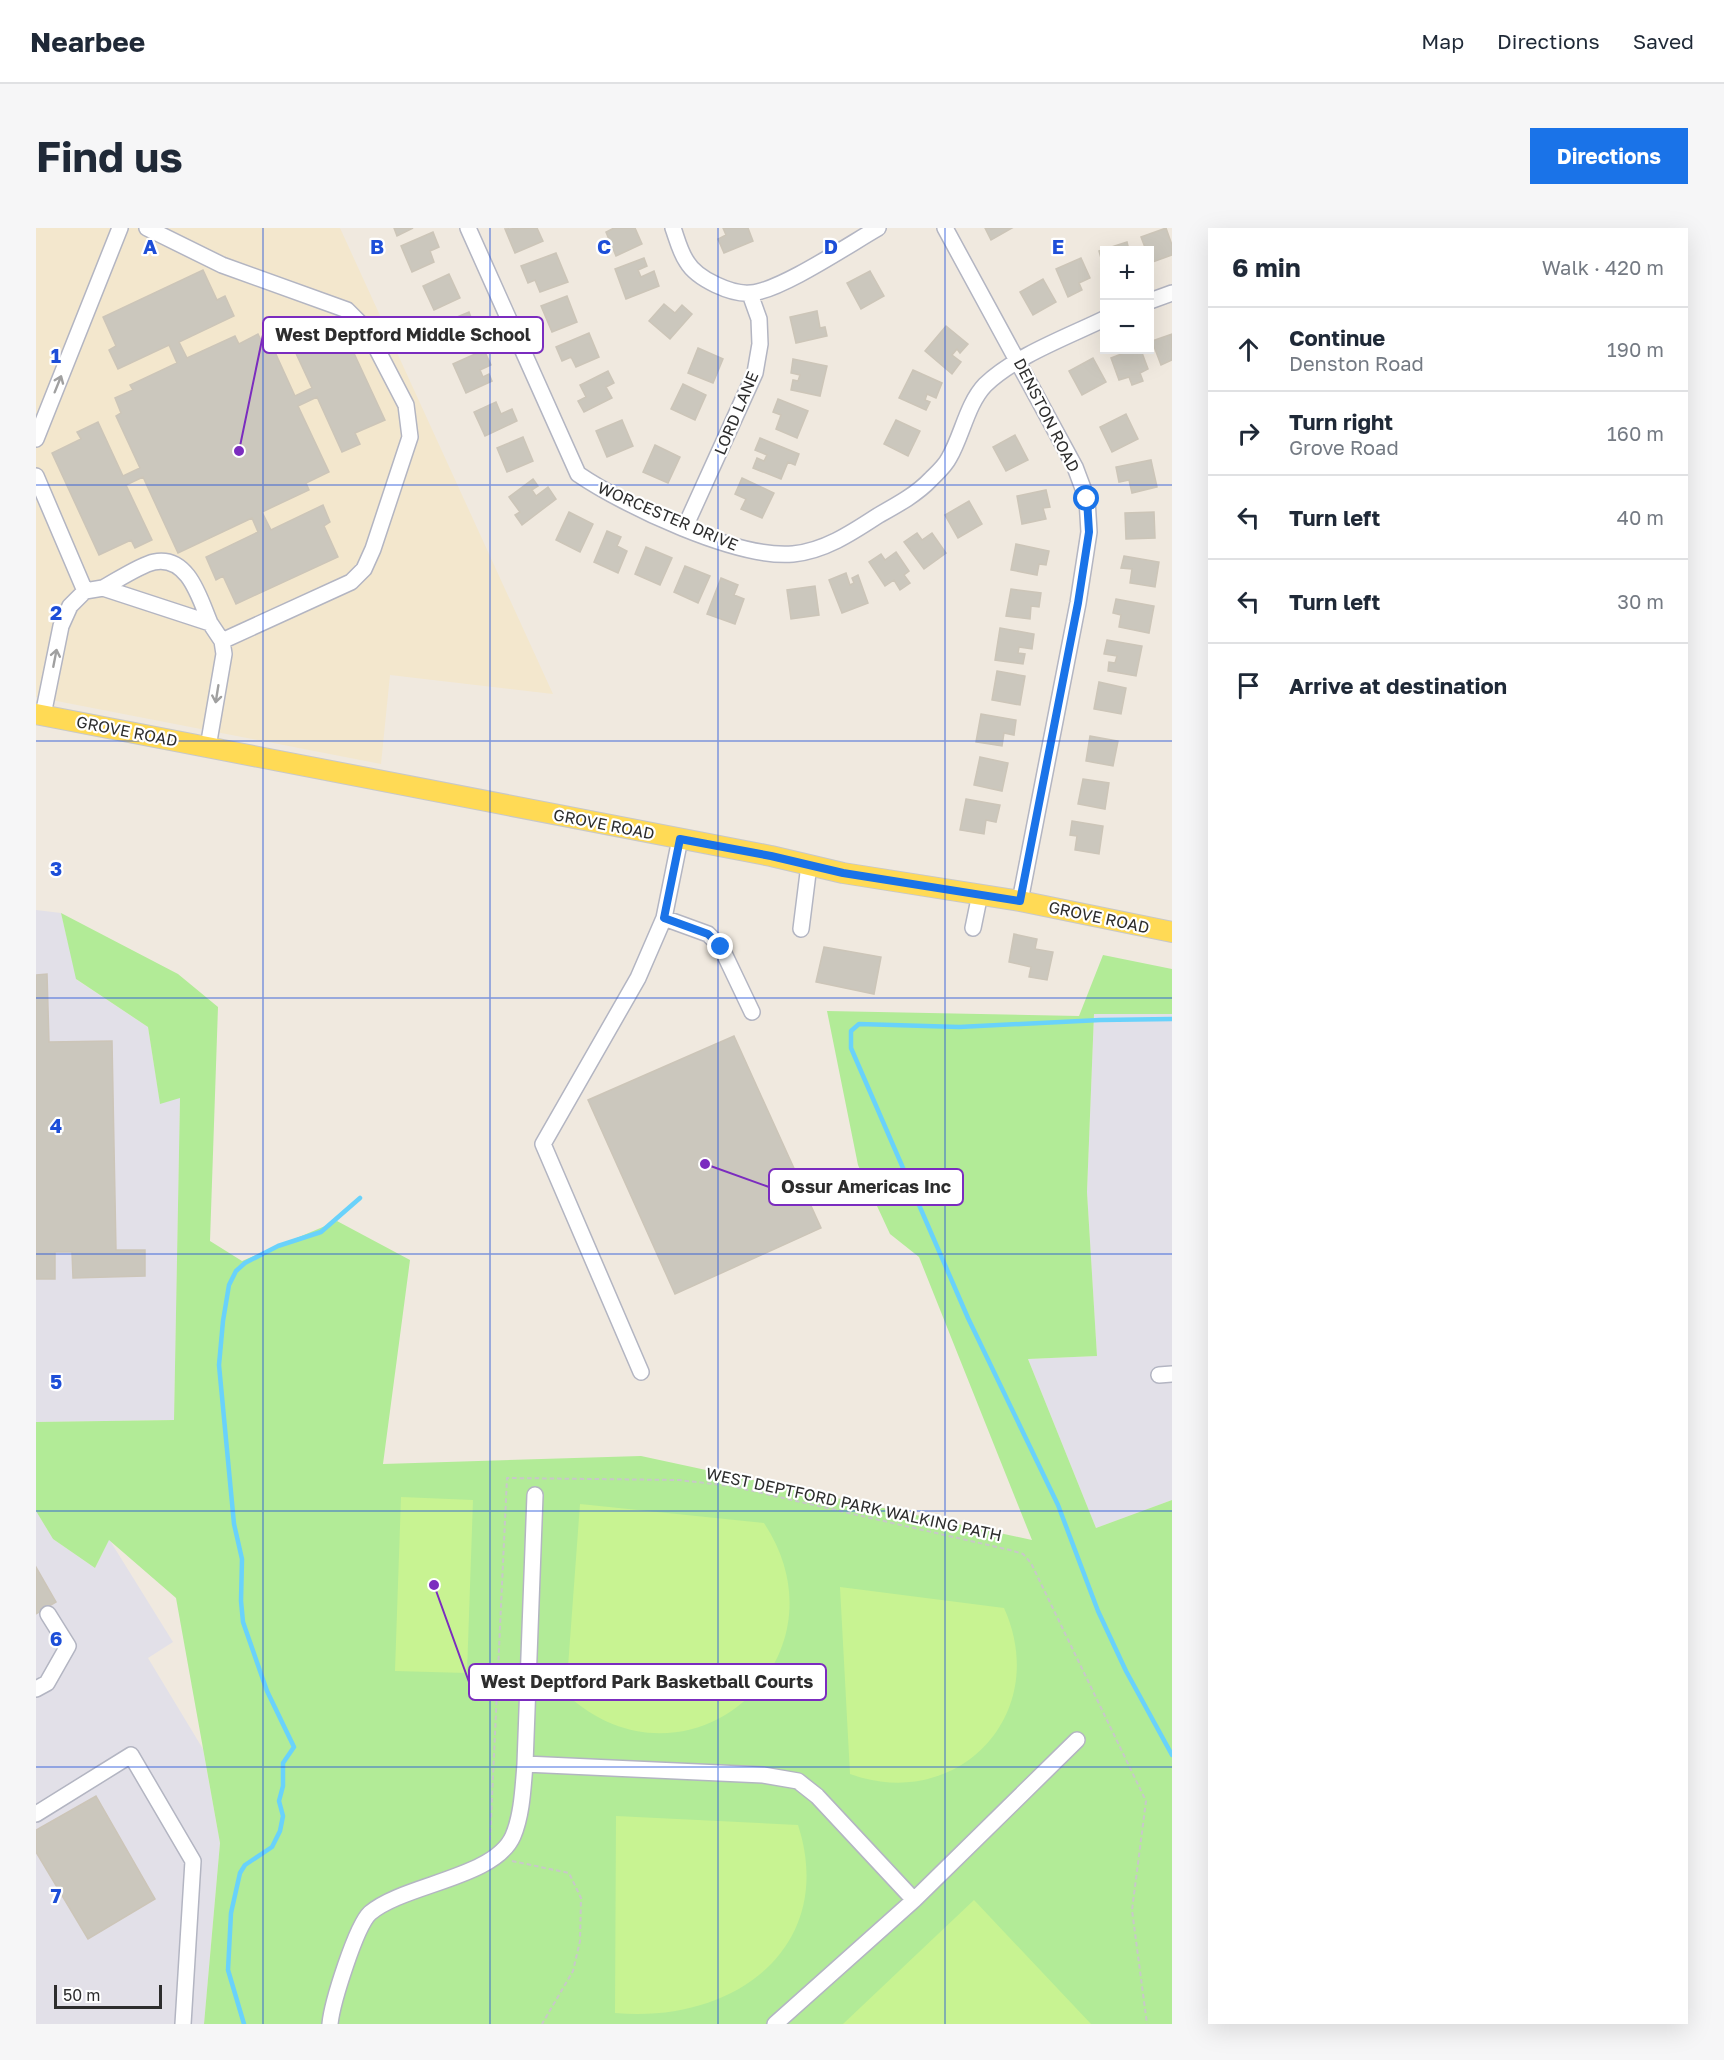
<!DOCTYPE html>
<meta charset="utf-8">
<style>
:root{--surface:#fff;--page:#f6f6f7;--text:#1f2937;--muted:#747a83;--line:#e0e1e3;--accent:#1a73e8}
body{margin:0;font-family:"Golos Text",sans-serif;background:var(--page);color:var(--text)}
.controls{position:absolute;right:18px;top:18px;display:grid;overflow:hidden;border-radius:0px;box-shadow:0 6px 24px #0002}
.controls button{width:54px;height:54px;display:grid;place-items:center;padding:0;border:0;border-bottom:2px solid var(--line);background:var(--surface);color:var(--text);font:30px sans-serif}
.scale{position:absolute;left:18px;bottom:15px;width:108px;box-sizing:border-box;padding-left:6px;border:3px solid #2d2d2d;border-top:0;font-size:16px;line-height:21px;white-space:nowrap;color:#2d2d2d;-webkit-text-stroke:4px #fff;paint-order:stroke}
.stop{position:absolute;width:18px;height:18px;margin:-14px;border:4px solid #1a73e8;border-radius:50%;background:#fff}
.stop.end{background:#1a73e8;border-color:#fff;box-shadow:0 2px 6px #0008}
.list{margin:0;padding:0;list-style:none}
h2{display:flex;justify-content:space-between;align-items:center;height:78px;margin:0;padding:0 24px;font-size:26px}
h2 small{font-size:20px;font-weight:400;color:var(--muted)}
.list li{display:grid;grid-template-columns:39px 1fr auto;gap:18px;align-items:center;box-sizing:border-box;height:84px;padding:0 24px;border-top:2px solid var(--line)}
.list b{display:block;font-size:22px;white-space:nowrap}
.list p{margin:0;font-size:20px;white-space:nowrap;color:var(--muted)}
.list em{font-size:20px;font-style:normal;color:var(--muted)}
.icon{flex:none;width:33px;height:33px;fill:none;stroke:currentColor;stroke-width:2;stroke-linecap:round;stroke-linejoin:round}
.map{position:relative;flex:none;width:1136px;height:1796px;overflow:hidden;border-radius:0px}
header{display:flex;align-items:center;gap:36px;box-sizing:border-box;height:84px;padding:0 30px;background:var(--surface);border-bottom:2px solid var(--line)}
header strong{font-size:28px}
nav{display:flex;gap:33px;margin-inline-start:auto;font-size:21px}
.intro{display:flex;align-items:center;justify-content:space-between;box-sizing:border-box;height:144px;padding:0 36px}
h1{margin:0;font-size:42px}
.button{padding:15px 27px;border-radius:0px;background:var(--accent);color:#fff;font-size:21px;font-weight:700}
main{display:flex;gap:36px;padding:0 36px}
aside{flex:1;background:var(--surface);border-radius:0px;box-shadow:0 6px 24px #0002}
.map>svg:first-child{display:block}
</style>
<header>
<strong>Nearbee</strong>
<nav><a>Map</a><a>Directions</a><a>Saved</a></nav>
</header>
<div class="intro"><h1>Find us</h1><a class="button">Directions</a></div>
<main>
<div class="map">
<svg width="1136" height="1796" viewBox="0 0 1136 1796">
<rect width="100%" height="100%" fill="#f0e9df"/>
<path fill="#e2e0e8" d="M 0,682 L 25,685 L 41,752 L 112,799 L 124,875 L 144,869 L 138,1192 L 0,1194 Z
M 1058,786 L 1136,786 L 1136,1272 L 1060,1300 L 992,1131 L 1061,1128 L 1051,964 Z
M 0,1283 L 17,1311 L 59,1340 L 73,1311 L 137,1414 L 112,1430 L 167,1521 L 184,1615 L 168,1796 L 0,1796 Z"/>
<path fill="#f3e7cd" d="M 0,0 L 304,0 L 517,466 L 354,447 L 345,536 L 0,469 Z"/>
<path fill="#b2eb97" d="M 25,685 L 142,746 L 182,779 L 174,1013 L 206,1033 L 301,993 L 374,1032 L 347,1236 L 605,1228 L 996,1312 L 883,1029 L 854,1006 L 822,937 L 791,783 L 1043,788 L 1067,727 L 1136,741 L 1136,786 L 1058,786 L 1051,964 L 1061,1128 L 992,1131 L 1060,1300 L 1136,1272 L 1136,1796 L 168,1796 L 184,1615 L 140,1370 L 73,1312 L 59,1340 L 17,1311 L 0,1283 L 0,1194 L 138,1192 L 144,870 L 124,876 L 112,799 L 40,751 Z"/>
<path fill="#c8f392" d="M 365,1269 L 437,1272 L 431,1445 L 359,1443 Z
M 544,1276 L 728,1295 C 818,1431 651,1577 530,1466 Z
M 804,1359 L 968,1380 C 1016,1486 922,1585 814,1546 Z
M 580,1588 L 762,1597 C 801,1717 701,1796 579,1785 Z
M 938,1672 L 1055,1796 L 807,1796 Z"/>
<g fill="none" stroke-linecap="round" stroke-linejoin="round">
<path stroke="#69d2fb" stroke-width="4.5" d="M 1136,791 L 1064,792 L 923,799 L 823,796 L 815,803 L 815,820 L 932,1090 L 1022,1277 L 1062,1383 L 1090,1443 L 1136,1527
M 208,1796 L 192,1742 L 195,1685 L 204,1645 L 209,1637 L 236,1619 L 244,1603 L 247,1588 L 243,1573 L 247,1558 L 247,1535 L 258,1519 L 231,1463 L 207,1394 L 205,1373 L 206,1331 L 198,1296 L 183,1137 L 187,1093 L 193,1057 L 200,1043 L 209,1035 L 242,1018 L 285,1004 L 324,970"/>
</g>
<path fill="#cbc7bd" stroke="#ccc5b8" stroke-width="1.5" d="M 358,0 L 377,0 L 361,8 Z
M 501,0 L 507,13 L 479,25 L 469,1 Z
M 578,0 L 599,0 L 606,16 L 580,28 L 570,4 Z
M 687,0 L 712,0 L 717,13 L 688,25 L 682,11 L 690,7 Z
M 949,0 L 976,0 L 955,12 Z
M 1130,0 L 1136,17 L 1136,27 L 1114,35 L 1114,22 L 1110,22 L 1105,9 Z
M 397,4 L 403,19 L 394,23 L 398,34 L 376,44 L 365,18 Z
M 1091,14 L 1093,22 L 1068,22 L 1068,41 L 1063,23 Z
M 520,25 L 532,54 L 504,64 L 499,52 L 492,55 L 485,38 Z
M 608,30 L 611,38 L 602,42 L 605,49 L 618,43 L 623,58 L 590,71 L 579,41 Z
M 1045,30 L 1054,50 L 1043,55 L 1046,62 L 1032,69 L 1020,41 Z
M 167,42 L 181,72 L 189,68 L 198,88 L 143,114 L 151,130 L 199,108 L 203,116 L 222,106 L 231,125 L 238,122 L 259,168 L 276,160 L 252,108 L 273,98 L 276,106 L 303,93 L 349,192 L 319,205 L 324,216 L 306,224 L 281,169 L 262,178 L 293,244 L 270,255 L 273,262 L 226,284 L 235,302 L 287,277 L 294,294 L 288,298 L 302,329 L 200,376 L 187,348 L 180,352 L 170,329 L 222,304 L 216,290 L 142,325 L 107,249 L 90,257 L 116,312 L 99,320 L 95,312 L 63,327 L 16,225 L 45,211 L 41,204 L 62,194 L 87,248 L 104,240 L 80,188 L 85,185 L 79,170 L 97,162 L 94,157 L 141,135 L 133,117 L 82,141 L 73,122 L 80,118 L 67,89 Z
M 834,43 L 848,68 L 825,81 L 811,55 Z
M 413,46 L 424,70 L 398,82 L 387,58 Z
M 1007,51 L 1020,74 L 997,87 L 984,64 Z
M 531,68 L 541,94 L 516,104 L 505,78 Z
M 628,76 L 639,85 L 646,77 L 656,86 L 634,111 L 613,93 Z
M 781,83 L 784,100 L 789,99 L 791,108 L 760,115 L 754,89 Z
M 433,84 L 442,108 L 416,119 L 407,95 Z
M 910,98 L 932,116 L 924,125 L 921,121 L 916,127 L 925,134 L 916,146 L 889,123 Z
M 553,105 L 563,129 L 540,139 L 535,129 L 526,133 L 520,119 Z
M 1136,106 L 1136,132 L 1125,137 L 1116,113 Z
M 662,120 L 687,131 L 677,155 L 652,145 Z
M 448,122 L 455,137 L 444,142 L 447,149 L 453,146 L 456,153 L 430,165 L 417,136 Z
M 1087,122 L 1105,122 L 1112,141 L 1104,145 L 1107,153 L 1096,157 L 1093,149 L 1083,152 L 1075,130 L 1088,125 Z
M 1057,130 L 1070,154 L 1046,167 L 1033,143 Z
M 757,131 L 791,138 L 784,168 L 755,162 L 757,152 L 762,153 L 764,147 L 755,145 Z
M 877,142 L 906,155 L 900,170 L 891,166 L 889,172 L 894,174 L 890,182 L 863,170 Z
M 572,143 L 578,155 L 570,159 L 576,170 L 548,184 L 542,173 L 550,169 L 544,157 Z
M 647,156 L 670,167 L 659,192 L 635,181 Z
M 742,171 L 772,183 L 761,210 L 740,201 L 745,187 L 737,184 Z
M 460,174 L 465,186 L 476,181 L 481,193 L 449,208 L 438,184 Z
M 1090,186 L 1102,211 L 1076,224 L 1064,199 Z
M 586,192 L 597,218 L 571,229 L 560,203 Z
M 860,192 L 884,203 L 872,228 L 848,216 Z
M 979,207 L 992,232 L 970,243 L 957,219 Z
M 487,209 L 497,233 L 471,244 L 461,220 Z
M 724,210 L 763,226 L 759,237 L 752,234 L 745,251 L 717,240 L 721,230 L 728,233 L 731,227 L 719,222 Z
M 619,217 L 644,229 L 632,255 L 607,244 Z
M 1115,232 L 1121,259 L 1096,265 L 1093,252 L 1083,254 L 1080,239 Z
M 706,250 L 738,265 L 726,290 L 705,281 L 710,271 L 699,266 Z
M 497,251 L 502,258 L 496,262 L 500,268 L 512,259 L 520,271 L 486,297 L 479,287 L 484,284 L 473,269 Z
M 1010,262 L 1014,279 L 1007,280 L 1010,291 L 986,296 L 981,268 Z
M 933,273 L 946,296 L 922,310 L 909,287 Z
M 533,284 L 557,296 L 544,324 L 520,312 Z
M 1118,284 L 1119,310 L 1090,311 L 1089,285 Z
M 571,303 L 585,309 L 581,318 L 591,323 L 582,345 L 558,334 Z
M 881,305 L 886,312 L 896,305 L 910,325 L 888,341 L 868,314 Z
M 980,316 L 1013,323 L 1010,337 L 1003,336 L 1001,347 L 975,342 Z
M 610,319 L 636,330 L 624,357 L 599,346 Z
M 860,324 L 873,343 L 868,347 L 874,355 L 864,362 L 858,352 L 849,358 L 833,334 L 845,326 L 849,332 Z
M 1088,328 L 1123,334 L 1119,359 L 1094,355 L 1096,341 L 1085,340 Z
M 649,338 L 674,348 L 662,375 L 638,364 Z
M 810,345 L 814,357 L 818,355 L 816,350 L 822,347 L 832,375 L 806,385 L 793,352 Z
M 685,350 L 702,357 L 698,367 L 708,371 L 699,396 L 671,386 Z
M 779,358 L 783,387 L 755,391 L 751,362 Z
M 975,361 L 1005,365 L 1003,379 L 995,378 L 994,391 L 970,388 Z
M 1080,371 L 1118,378 L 1113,405 L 1083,399 L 1085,387 L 1077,385 Z
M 964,400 L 998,406 L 996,421 L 983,419 L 982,425 L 989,426 L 987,436 L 959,432 Z
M 1071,412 L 1106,418 L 1100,448 L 1072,443 L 1073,434 L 1079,435 L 1081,428 L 1068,426 Z
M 961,443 L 989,448 L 984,477 L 956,472 Z
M 1063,454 L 1090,460 L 1085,486 L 1058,481 Z
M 945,486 L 980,492 L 978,507 L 968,505 L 966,518 L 940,514 Z
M 1054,508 L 1082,513 L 1077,538 L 1050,533 Z
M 944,529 L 972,535 L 966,563 L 938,557 Z
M 1047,551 L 1073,555 L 1069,581 L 1042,576 Z
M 930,571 L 964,577 L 960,594 L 950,592 L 948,606 L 924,602 Z
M 1036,593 L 1067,598 L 1063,626 L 1039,622 L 1041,608 L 1034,607 Z
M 978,706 L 1001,711 L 999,721 L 1017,724 L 1011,752 L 993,749 L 995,739 L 973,734 Z
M 788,719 L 845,729 L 838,766 L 780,754 Z
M 11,746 L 13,814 L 76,813 L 80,1022 L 109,1022 L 109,1048 L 37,1050 L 36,1024 L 19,1024 L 19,1051 L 0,1051 L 0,747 Z
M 698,808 L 785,1000 L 639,1066 L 552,872 Z
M 0,1339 L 20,1374 L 0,1386 Z
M 60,1568 L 119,1671 L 52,1711 L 0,1624 L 0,1602 Z"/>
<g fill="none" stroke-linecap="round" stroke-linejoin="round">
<defs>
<path id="minor" d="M 432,0 L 542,246 C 589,278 701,331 757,326 C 789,323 817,304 843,287 C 861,277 881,266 895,251 C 901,245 909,238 913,230 C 926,208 931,176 949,157 C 979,128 1031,109 1068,91
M 637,0 C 641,11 644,24 651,34 C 661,51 696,67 715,65 C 744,63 814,16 842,0
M 909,0 L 1039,239 L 1051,271 L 1053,304 L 1042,375 L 984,673
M 1114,73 L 1136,65
M 0,211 L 84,0
M 0,248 L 49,363 L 34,378 L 25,398 L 7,487
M 649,299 L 719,145 L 724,116 L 723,91 L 714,66
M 67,360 C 80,353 104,337 118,334 C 153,327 164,372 174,395
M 49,363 L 67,360 L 174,395 L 186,413 L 315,354 L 328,341 L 337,321 L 374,209 L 370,177 L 331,102 L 311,82 L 186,37 L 111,0
M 172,519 L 188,426 L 186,413
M 628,690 L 672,706 L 685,719 L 716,784
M 937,700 L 944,666
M 765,701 L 773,637
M 605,1144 L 507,916 L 602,750 L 628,690 L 644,611
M 1123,1147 L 1136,1146
M 0,1461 L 11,1455 L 32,1418 L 12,1386
M 489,1536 L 499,1267
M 0,1586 L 95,1527 L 157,1633 L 147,1796
M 878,1672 L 1041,1512
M 294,1796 C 296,1775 320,1698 334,1685 C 368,1656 459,1650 477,1608 C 486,1587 487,1560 489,1536 L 727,1547 L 762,1553 L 781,1568 L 878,1672 L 739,1796"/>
<path id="major" d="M 0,486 L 735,628 L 807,645 L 984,673 L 1136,704"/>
</defs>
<use href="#minor" stroke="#b3b5c2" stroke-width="18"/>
<use href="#major" stroke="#c8c8c8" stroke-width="22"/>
<path stroke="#c8c8c8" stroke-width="2" stroke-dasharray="4.5 3" stroke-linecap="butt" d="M 454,1612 L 471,1250 L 643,1252 L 695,1258 L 974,1322 L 987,1326 L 995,1335 L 1110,1573 L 1096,1682 L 1111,1796
M 476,1633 L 533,1645 L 545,1670 L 544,1713 L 537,1743 L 506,1796"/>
<use href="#minor" stroke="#fff" stroke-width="15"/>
<use href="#major" stroke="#ffda55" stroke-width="20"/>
</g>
<defs><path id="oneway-shaft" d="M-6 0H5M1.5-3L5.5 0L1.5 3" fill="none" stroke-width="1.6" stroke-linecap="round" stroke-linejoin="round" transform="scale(1.5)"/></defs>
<g stroke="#a0a0a0">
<use href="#oneway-shaft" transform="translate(22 156) rotate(-68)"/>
<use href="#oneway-shaft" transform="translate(19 430) rotate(-79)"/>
<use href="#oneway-shaft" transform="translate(181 466) rotate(99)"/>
</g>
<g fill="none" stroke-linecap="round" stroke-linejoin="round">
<path stroke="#1a73e8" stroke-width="8" d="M 685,719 L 672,706 L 628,690 L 644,611 L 735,628 L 807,645 L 984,673 L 1042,375 L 1053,304 L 1051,271"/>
</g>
<path fill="none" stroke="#1d4ed8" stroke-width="1.5" stroke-opacity="0.55" d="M 227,0 L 227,1796M 454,0 L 454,1796M 682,0 L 682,1796M 909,0 L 909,1796M 0,257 L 1136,257M 0,513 L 1136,513M 0,770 L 1136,770M 0,1026 L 1136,1026M 0,1283 L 1136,1283M 0,1539 L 1136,1539"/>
<g text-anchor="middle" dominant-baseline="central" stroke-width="4.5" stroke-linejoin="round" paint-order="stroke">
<g font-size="16" fill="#2d2d2d" stroke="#fff">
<text transform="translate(700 185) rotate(-67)">LORD LANE</text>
<text transform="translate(1011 187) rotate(63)">DENSTON ROAD</text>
<text transform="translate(632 288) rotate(23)">WORCESTER DRIVE</text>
<text transform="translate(91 503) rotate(11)">GROVE ROAD</text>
<text transform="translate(568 596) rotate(11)">GROVE ROAD</text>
<text transform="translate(1063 689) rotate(12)">GROVE ROAD</text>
<text transform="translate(818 1276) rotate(12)">WEST DEPTFORD PARK WALKING PATH</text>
</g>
</g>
<g font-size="20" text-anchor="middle" font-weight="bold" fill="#1d4ed8" stroke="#fff" stroke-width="4.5" stroke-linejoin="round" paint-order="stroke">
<text x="114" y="26">A</text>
<text x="341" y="26">B</text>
<text x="568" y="26">C</text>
<text x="795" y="26">D</text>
<text x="1022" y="26">E</text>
<text x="20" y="135">1</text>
<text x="20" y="392">2</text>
<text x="20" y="648">3</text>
<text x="20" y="905">4</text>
<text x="20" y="1161">5</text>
<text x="20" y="1418">6</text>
<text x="20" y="1675">7</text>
</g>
<path fill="none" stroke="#7b2cbf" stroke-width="2" d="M203 223L227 107M669 936L733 959M398 1357L433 1454"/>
<g fill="#7b2cbf" stroke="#fff" stroke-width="2">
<circle cx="203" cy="223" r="6"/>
<circle cx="669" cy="936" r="6"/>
<circle cx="398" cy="1357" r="6"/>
</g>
<g fill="#fff" stroke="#7b2cbf" stroke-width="2">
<rect x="227" y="89" width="280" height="36" rx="6"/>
<rect x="733" y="941" width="194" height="36" rx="6"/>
<rect x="433" y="1436" width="357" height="36" rx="6"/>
</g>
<g font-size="18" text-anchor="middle" font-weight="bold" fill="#2d2d2d">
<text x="367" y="113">West Deptford Middle School</text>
<text x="830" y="965">Ossur Americas Inc</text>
<text x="611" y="1460">West Deptford Park Basketball Courts</text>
</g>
</svg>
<div class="controls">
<button>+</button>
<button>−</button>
</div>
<div class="scale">50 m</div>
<div class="stop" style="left:1051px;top:271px"></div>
<div class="stop end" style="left:685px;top:719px"></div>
</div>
<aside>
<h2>6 min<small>Walk · 420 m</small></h2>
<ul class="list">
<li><svg class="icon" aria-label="ahead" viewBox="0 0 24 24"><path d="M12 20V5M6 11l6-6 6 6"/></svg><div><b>Continue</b><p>Denston Road</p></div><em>190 m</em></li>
<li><svg class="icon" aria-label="right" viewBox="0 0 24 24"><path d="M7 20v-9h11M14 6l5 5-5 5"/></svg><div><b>Turn right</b><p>Grove Road</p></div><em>160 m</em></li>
<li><svg class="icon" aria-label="left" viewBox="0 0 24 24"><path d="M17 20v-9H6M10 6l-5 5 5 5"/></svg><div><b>Turn left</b></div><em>40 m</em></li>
<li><svg class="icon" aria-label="left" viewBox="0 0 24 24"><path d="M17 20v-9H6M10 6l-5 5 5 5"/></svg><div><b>Turn left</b></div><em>30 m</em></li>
<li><svg class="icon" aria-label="arrive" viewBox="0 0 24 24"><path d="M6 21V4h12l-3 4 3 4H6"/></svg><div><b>Arrive at destination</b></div></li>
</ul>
</aside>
</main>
